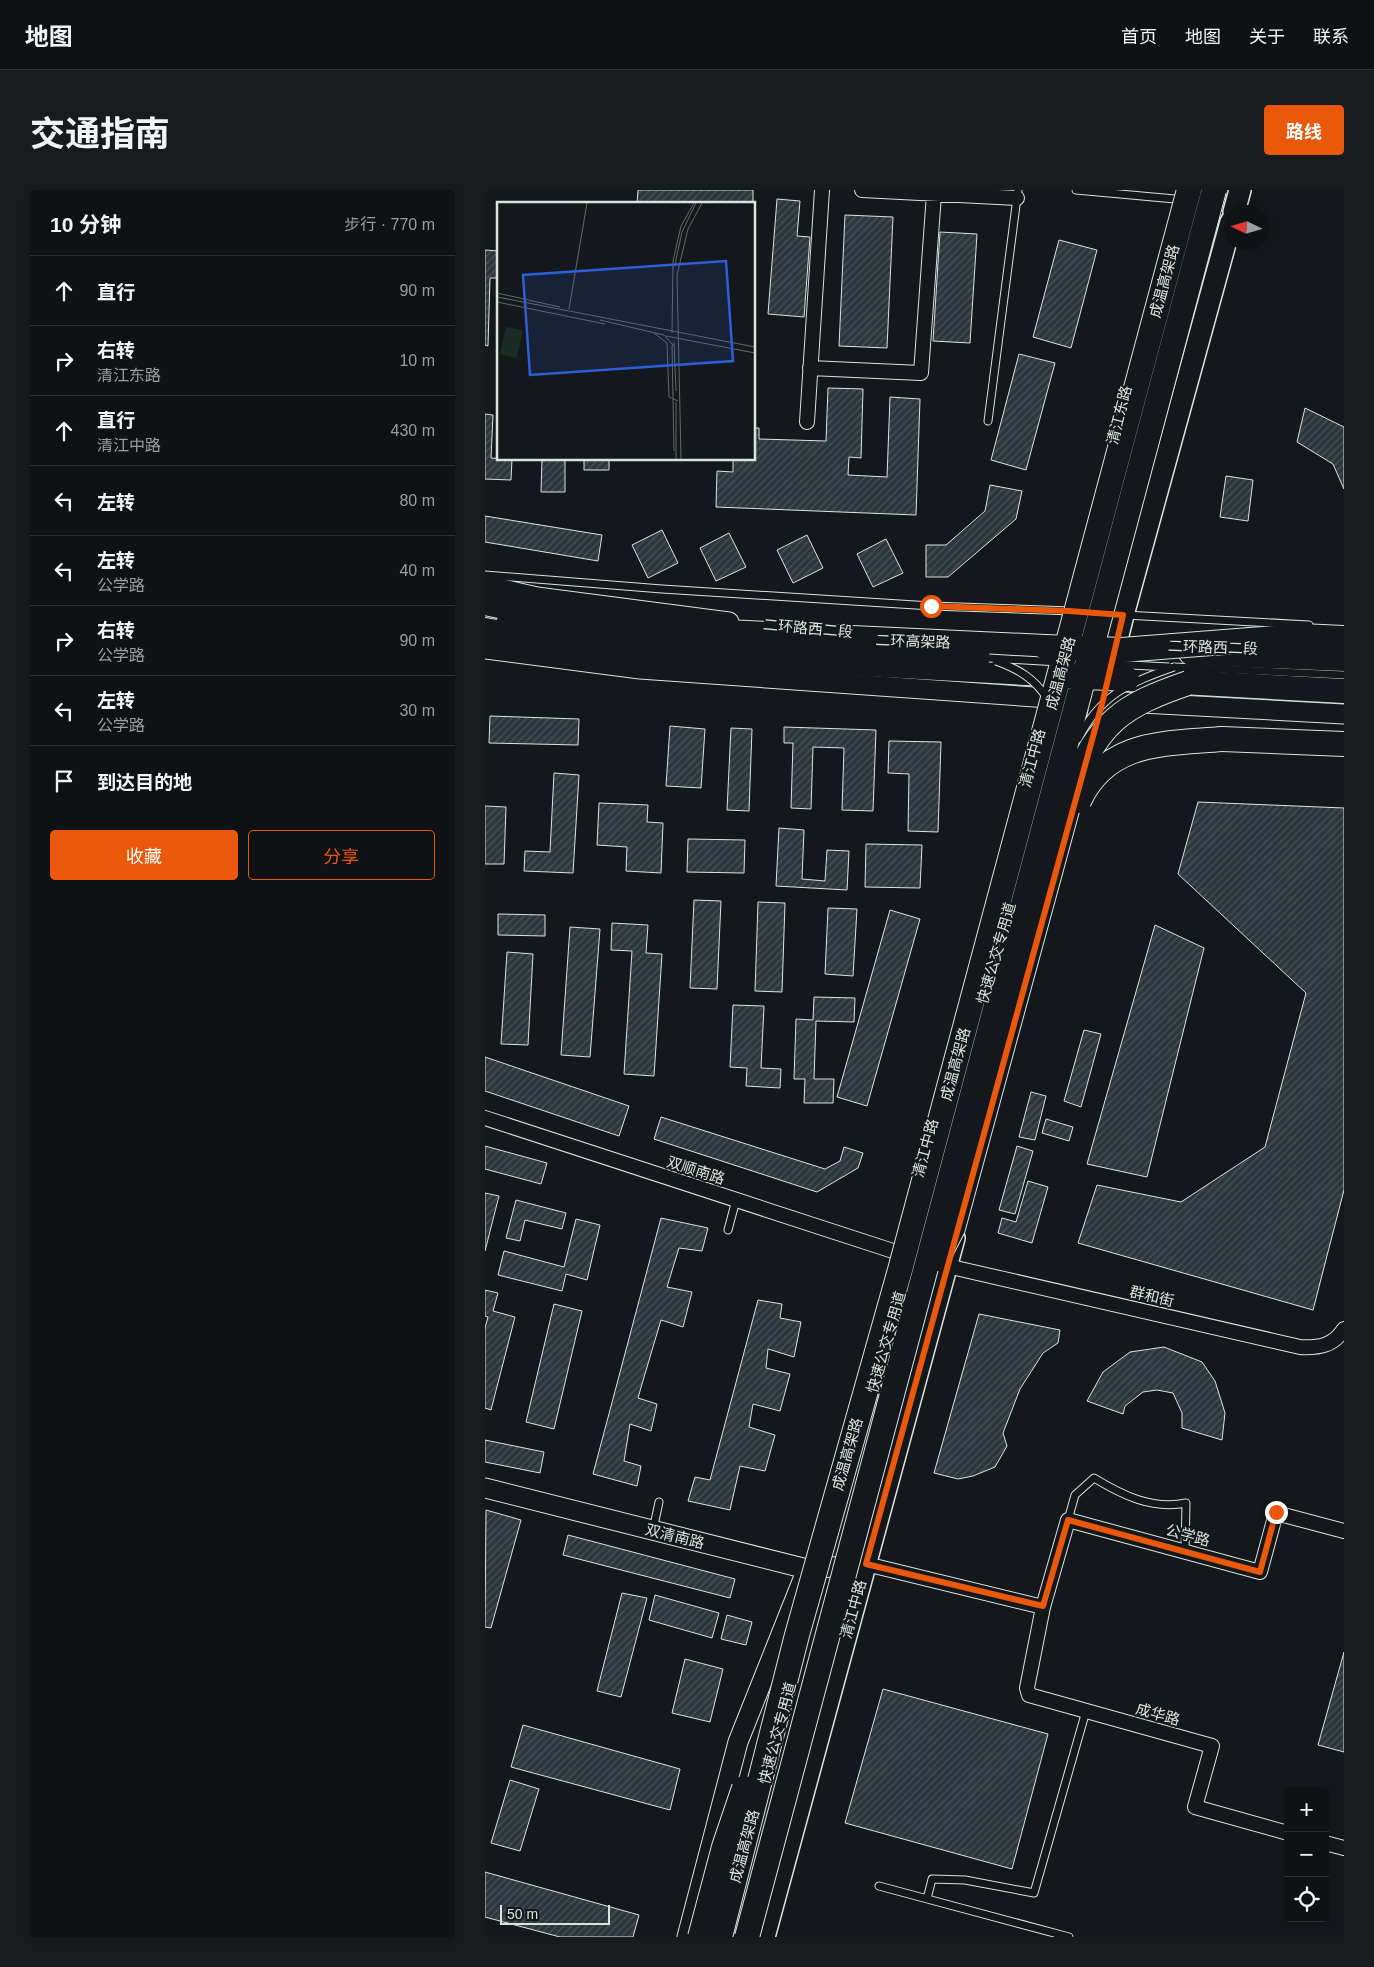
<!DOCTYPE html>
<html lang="zh">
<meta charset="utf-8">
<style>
:root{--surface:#0f1215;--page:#181b1e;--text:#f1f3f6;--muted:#9b9ea0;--line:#2f3234;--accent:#ea580c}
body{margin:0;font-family:Arial,"Noto Sans SC",sans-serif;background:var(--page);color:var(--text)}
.controls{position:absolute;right:15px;bottom:15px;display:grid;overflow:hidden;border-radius:5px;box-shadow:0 2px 8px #0003}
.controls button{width:45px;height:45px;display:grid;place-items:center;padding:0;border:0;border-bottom:1px solid var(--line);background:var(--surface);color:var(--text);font:25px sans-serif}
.compass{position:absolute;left:739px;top:15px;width:45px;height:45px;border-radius:50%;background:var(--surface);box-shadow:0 2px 8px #0003;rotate:274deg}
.scale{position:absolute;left:15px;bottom:12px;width:110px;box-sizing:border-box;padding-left:5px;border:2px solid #d8e6dc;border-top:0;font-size:14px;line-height:18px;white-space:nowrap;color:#d8e6dc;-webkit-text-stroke:4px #14181c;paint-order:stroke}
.stop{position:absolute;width:15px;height:15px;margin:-11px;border:4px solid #ea580c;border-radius:50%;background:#fff}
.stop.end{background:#ea580c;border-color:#fff;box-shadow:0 1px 5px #0008}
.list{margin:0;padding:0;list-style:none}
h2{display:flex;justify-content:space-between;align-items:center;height:65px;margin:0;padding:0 20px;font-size:21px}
h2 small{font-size:16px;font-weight:400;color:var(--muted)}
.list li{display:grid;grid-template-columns:32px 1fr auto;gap:15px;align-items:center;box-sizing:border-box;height:70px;padding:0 20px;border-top:1px solid var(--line)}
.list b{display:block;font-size:19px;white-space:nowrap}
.list p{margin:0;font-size:16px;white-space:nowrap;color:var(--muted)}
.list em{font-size:16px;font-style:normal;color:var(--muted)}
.actions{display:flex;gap:10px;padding:15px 20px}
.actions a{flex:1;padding:11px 0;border:1px solid var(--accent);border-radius:5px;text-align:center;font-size:18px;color:var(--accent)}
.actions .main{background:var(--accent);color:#fff}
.icon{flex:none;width:28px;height:28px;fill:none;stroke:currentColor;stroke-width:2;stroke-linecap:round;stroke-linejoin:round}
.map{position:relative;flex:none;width:859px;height:1747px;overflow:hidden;border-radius:5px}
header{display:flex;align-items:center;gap:30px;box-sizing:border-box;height:70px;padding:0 25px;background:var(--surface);border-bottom:1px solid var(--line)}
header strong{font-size:24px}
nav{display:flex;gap:28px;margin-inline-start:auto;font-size:18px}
.intro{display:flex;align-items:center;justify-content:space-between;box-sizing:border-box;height:120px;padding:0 30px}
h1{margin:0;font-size:35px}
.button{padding:12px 22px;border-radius:5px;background:var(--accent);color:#fff;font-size:18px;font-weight:700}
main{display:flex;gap:30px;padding:0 30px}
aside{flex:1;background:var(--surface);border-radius:5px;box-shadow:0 2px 8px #0003}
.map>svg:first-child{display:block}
</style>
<header>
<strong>地图</strong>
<nav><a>首页</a><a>地图</a><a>关于</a><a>联系</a></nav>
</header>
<div class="intro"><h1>交通指南</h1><a class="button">路线</a></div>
<main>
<aside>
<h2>10 分钟<small>步行 · 770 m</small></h2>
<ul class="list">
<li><svg class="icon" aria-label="ahead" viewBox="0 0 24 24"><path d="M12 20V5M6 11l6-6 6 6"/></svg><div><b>直行</b></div><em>90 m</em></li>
<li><svg class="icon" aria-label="right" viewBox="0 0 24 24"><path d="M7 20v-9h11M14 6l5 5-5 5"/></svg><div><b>右转</b><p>清江东路</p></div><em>10 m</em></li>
<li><svg class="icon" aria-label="ahead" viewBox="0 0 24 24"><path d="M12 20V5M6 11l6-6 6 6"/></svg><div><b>直行</b><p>清江中路</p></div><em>430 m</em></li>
<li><svg class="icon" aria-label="left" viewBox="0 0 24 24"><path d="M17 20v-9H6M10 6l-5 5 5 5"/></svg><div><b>左转</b></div><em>80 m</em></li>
<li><svg class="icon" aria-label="left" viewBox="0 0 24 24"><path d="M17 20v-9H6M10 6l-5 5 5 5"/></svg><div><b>左转</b><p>公学路</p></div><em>40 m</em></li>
<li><svg class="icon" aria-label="right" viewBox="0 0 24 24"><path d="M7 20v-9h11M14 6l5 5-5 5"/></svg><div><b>右转</b><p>公学路</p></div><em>90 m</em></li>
<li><svg class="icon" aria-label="left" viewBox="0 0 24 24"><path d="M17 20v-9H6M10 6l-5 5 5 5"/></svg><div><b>左转</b><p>公学路</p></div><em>30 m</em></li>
<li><svg class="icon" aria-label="arrive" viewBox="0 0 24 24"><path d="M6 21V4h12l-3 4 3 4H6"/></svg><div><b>到达目的地</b></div></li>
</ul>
<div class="actions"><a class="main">收藏</a><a>分享</a></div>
</aside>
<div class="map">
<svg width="859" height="1747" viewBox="0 0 859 1747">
<defs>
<pattern id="building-hatch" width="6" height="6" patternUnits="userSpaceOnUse" patternTransform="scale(1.25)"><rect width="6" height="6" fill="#2c363c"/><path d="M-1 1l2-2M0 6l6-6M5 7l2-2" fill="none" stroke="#4a5358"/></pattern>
</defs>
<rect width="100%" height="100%" fill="#14181c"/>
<path fill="url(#building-hatch)" stroke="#d8e6dc" d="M 153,0 L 268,0 L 268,14 L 152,14 Z
M 292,9 L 315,11 L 312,46 L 325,47 L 319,127 L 283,124 Z
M 360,25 L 408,27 L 402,158 L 354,156 Z
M 455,42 L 492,44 L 485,153 L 448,151 Z
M 574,50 L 612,60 L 586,158 L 548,147 Z
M 0,60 L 14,61 L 14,88 L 5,88 L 3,156 L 0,155 Z
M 534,164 L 570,173 L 541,280 L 506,270 Z
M 343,198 L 378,199 L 376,268 L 364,267 L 363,285 L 402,287 L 405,207 L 435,209 L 431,325 L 231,317 L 232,281 L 248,282 L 248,269 L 269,269 L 269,238 L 274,238 L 274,249 L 341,251 Z
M 820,218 L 859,237 L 859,299 L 848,274 L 812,252 Z
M 0,224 L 8,225 L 6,268 L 27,269 L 26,290 L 0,289 Z
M 57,269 L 80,269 L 80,302 L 56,302 Z
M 99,269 L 124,269 L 124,280 L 99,280 Z
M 741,286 L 768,290 L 763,331 L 735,327 Z
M 505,295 L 537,301 L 531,329 L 463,387 L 441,387 L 441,355 L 461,355 L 500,321 Z
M 0,326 L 117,345 L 113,371 L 0,352 Z
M 177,340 L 193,373 L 163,388 L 147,355 Z
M 244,343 L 261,377 L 231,391 L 215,358 Z
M 322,345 L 338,378 L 308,393 L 292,360 Z
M 401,349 L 418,383 L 388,397 L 372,364 Z
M 5,526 L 94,529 L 93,555 L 4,553 Z
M 185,536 L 220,539 L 216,598 L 181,596 Z
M 299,537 L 391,540 L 388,621 L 357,620 L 359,558 L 328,557 L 326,619 L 306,618 L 308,553 L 299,553 Z
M 246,538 L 267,539 L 264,621 L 242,620 Z
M 404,551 L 456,552 L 453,642 L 423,641 L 424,584 L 403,583 Z
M 69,583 L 94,585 L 88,683 L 39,681 L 40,661 L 65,662 Z
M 713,612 L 859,618 L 859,1000 L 828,1120 L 593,1053 L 612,995 L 696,1012 L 780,957 L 821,803 L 693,684 Z
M 114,613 L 163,615 L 162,632 L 178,633 L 176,683 L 141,681 L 142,657 L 112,655 Z
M 0,616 L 21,617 L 19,674 L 0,674 Z
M 294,638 L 319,640 L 317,689 L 340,691 L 342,660 L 364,661 L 362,700 L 291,696 Z
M 203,649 L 260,650 L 259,683 L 202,682 Z
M 381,654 L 437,655 L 435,698 L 380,697 Z
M 209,710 L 236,711 L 232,799 L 205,798 Z
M 273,712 L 300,713 L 297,802 L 270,801 Z
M 343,718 L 372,719 L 368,786 L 340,784 Z
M 405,720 L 435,729 L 382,916 L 352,907 Z
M 13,724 L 60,725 L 60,746 L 13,745 Z
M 127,733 L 163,735 L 161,763 L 177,764 L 169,886 L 139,884 L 147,761 L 126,760 Z
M 670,735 L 719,758 L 662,987 L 602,974 Z
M 85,737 L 115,739 L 105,867 L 76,865 Z
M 22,762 L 48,764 L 43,855 L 16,854 Z
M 329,807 L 370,808 L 369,832 L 331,831 L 329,889 L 349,889 L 348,913 L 319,913 L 320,889 L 309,889 L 311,829 L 328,830 Z
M 248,815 L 279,816 L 276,878 L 296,879 L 295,898 L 261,896 L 262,878 L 245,877 Z
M 599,840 L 616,844 L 596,917 L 579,911 Z
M 0,867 L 144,916 L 134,946 L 0,901 Z
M 546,902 L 561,906 L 550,950 L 534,947 Z
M 176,927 L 340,979 L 355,971 L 359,957 L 378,963 L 373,978 L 332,1002 L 169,949 Z
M 561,929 L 588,937 L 584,951 L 557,943 Z
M 0,956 L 62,973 L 56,994 L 0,979 Z
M 532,956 L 548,961 L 530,1024 L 514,1020 Z
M 543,991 L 563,997 L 547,1053 L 513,1043 L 517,1028 L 531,1032 Z
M 0,1003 L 14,1006 L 0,1061 Z
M 31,1010 L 81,1023 L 77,1039 L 40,1030 L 35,1051 L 21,1048 Z
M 176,1028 L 223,1038 L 217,1061 L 194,1058 L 182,1097 L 207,1102 L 198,1137 L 176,1130 L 157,1194 L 153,1208 L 172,1214 L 166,1241 L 145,1234 L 139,1271 L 156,1276 L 152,1296 L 108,1284 Z
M 91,1029 L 115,1035 L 102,1090 L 81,1084 L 77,1101 L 13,1085 L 19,1061 L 79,1077 Z
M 0,1100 L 13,1103 L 8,1121 L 30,1127 L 6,1220 L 0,1218 L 0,1138 L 3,1127 L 0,1126 Z
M 273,1110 L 297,1114 L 295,1128 L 316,1132 L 309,1167 L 283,1159 L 281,1178 L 305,1184 L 295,1221 L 268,1214 L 264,1237 L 290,1245 L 280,1281 L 255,1276 L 245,1320 L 203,1311 L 210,1287 L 225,1290 Z
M 69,1114 L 97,1121 L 69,1239 L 41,1232 Z
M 494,1124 L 575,1140 L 573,1153 L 558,1163 L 535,1199 L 518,1243 L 522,1256 L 510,1277 L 488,1286 L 473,1289 L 449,1283 Z
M 679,1157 L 717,1172 L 730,1191 L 740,1223 L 737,1250 L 697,1238 L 697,1223 L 688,1203 L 672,1200 L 658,1202 L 640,1216 L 638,1224 L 602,1211 L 618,1182 L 645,1162 Z
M 0,1250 L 59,1262 L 55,1283 L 0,1272 Z
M 1,1320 L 36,1330 L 6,1438 L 0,1437 Z
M 83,1345 L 250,1389 L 245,1408 L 78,1365 Z
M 137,1403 L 162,1408 L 136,1507 L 112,1501 Z
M 170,1405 L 234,1423 L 227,1448 L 164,1430 Z
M 242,1425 L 267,1432 L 261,1455 L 236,1449 Z
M 859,1462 L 859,1562 L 833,1555 Z
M 200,1469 L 238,1479 L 225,1532 L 187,1523 Z
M 398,1499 L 563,1544 L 527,1679 L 360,1633 Z
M 38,1535 L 195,1579 L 185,1620 L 26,1577 Z
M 25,1590 L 54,1599 L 35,1661 L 6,1653 Z
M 0,1682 L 154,1725 L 148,1747 L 75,1747 L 0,1727 Z"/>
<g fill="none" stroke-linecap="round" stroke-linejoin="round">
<defs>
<path id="lane" d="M 591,0 L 690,9
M 503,231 L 533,0
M 0,385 L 177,399 L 446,416 L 587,421
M 640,425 L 824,435
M 15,431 L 64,438
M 259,455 L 504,468
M 689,477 L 859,485
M 243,1040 L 251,1010
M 583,1330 L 590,1305 L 609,1288 C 637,1305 667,1320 701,1313 L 700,1361
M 168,1340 L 174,1312
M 394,1696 L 584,1747
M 442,1709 L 447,1689 L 480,1690 L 549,1703 L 601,1521"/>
<path id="street" d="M 377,0 L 532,8
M 325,178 L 436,183 L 449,4
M 322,232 L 337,0
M 0,928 L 411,1062
M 462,1076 L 815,1157 C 834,1158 848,1156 859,1139
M 381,1374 L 558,1417
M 803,1643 L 710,1617 L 727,1556 L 544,1505 L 542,1498 L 558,1417 L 583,1330 L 775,1382 L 791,1323 L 859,1341
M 840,1653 L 859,1658"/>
<path id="secondary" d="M 0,395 L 52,407 L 244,432
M 0,459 L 155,479 L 564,508 L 859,524
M 0,1298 L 322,1379 L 373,1375
M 202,1747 L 253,1552 L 318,1389"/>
<path id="primary" d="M 749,22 L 755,0
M 605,558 L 638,425 L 746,32
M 279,1747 L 469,1048"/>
<path id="highway" d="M 0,413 L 91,432 L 156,438 L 560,457
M 0,440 L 51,449 L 257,467 L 559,484
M 765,450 L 816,446 L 859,448
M 706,463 L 859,469
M 642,489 L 859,501
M 737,549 L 859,554"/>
</defs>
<use href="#lane" stroke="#d8e6dc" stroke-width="9"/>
<use href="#street" stroke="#d8e6dc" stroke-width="16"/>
<use href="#secondary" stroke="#d8e6dc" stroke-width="21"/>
<use href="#primary" stroke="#d8e6dc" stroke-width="24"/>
<use href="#highway" stroke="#d8e6dc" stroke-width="26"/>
<use href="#lane" stroke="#14181c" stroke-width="7"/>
<use href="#street" stroke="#14181c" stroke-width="14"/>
<use href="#secondary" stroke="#14181c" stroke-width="19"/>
<use href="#primary" stroke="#14181c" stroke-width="21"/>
<use href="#highway" stroke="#14181c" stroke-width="24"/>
<defs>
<path id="lane-bridge" d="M 504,468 L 574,472
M 511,471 C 533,479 549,488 562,508
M 607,473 L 684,477
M 593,549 C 616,504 644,493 689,477"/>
<path id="highway-bridge" d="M 560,457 L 637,460 L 765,450
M 584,486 L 642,489
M 594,611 C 622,550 680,554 737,549
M 452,1069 L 468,1038 L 588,598 C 612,532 639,515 703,493
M 215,1747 L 239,1657 L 259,1598
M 235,1747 L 312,1445 L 415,1080 L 704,0
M 262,1747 L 729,0"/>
</defs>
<use href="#lane-bridge" stroke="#d8e6dc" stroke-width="9" stroke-linecap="butt"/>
<use href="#highway-bridge" stroke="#d8e6dc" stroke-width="26" stroke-linecap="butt"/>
<use href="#lane-bridge" stroke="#14181c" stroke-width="7"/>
<use href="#highway-bridge" stroke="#14181c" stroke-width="24"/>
</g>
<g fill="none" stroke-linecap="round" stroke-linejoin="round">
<path stroke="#ea580c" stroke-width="6" d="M 446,416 L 584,421 L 638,425 L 618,510 L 381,1374 L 558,1416 L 583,1330 L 775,1382 L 791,1322"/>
</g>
<g text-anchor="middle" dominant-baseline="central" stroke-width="4" stroke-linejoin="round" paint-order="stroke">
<g font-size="15" fill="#d8e6dc" stroke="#14181c">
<text transform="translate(679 91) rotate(-75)">成温高架路</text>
<text transform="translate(634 225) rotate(-76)">清江东路</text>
<text transform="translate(323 438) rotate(5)">二环路西二段</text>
<text transform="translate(428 451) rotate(2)">二环高架路</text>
<text transform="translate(728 457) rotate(2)">二环路西二段</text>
<text transform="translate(575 483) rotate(-75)">成温高架路</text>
<text transform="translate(547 568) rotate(-75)">清江中路</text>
<text transform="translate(511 763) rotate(-74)">快速公交专用道</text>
<text transform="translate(470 874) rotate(-75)">成温高架路</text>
<text transform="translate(440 958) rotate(-75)">清江中路</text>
<text transform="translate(211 980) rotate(18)">双顺南路</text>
<text transform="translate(667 1106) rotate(13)">群和街</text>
<text transform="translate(401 1152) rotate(-74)">快速公交专用道</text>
<text transform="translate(362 1264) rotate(-74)">成温高架路</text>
<text transform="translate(703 1345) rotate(15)">公学路</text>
<text transform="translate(190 1346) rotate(14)">双清南路</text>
<text transform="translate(368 1419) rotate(-75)">清江中路</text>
<text transform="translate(673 1524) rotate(16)">成华路</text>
<text transform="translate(292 1543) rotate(-75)">快速公交专用道</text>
<text transform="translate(259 1656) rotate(-75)">成温高架路</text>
</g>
</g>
<g transform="translate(12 12)">
<rect width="258" height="258" fill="#14181c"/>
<path d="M 9,125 L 26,128 L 20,156 L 3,152 Z" fill="#1a2d24"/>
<path fill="none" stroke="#626a69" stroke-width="1" d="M 178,62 L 185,30 L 199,1M 0,91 L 63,105M 0,95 L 258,145M 0,100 L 108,122M 72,107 L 90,1M 103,118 L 167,133 L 177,144M 157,131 L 170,141 L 172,195 L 181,199M 175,131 L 176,59 L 184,24 L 197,1M 169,134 L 258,151M 177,140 L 179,189M 175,143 L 177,249M 179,257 L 179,200M 184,257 L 180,73 L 191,27 L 205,1"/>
<path fill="#305dd8" fill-opacity="0.15" stroke="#305dd8" stroke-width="2.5" d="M 229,59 L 236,159 L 33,173 L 26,73 Z"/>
<rect width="258" height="258" fill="none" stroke="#d8e6dc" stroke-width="2.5"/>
</g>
</svg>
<div class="controls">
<button>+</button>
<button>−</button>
<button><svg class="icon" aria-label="locate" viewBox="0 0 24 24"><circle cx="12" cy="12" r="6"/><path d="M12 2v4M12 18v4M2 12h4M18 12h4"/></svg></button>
</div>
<svg class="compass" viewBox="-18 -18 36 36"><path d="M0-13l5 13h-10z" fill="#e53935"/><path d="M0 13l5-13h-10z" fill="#9b9ea0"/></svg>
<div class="scale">50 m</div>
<div class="stop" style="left:446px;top:416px"></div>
<div class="stop end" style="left:791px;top:1322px"></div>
</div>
</main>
